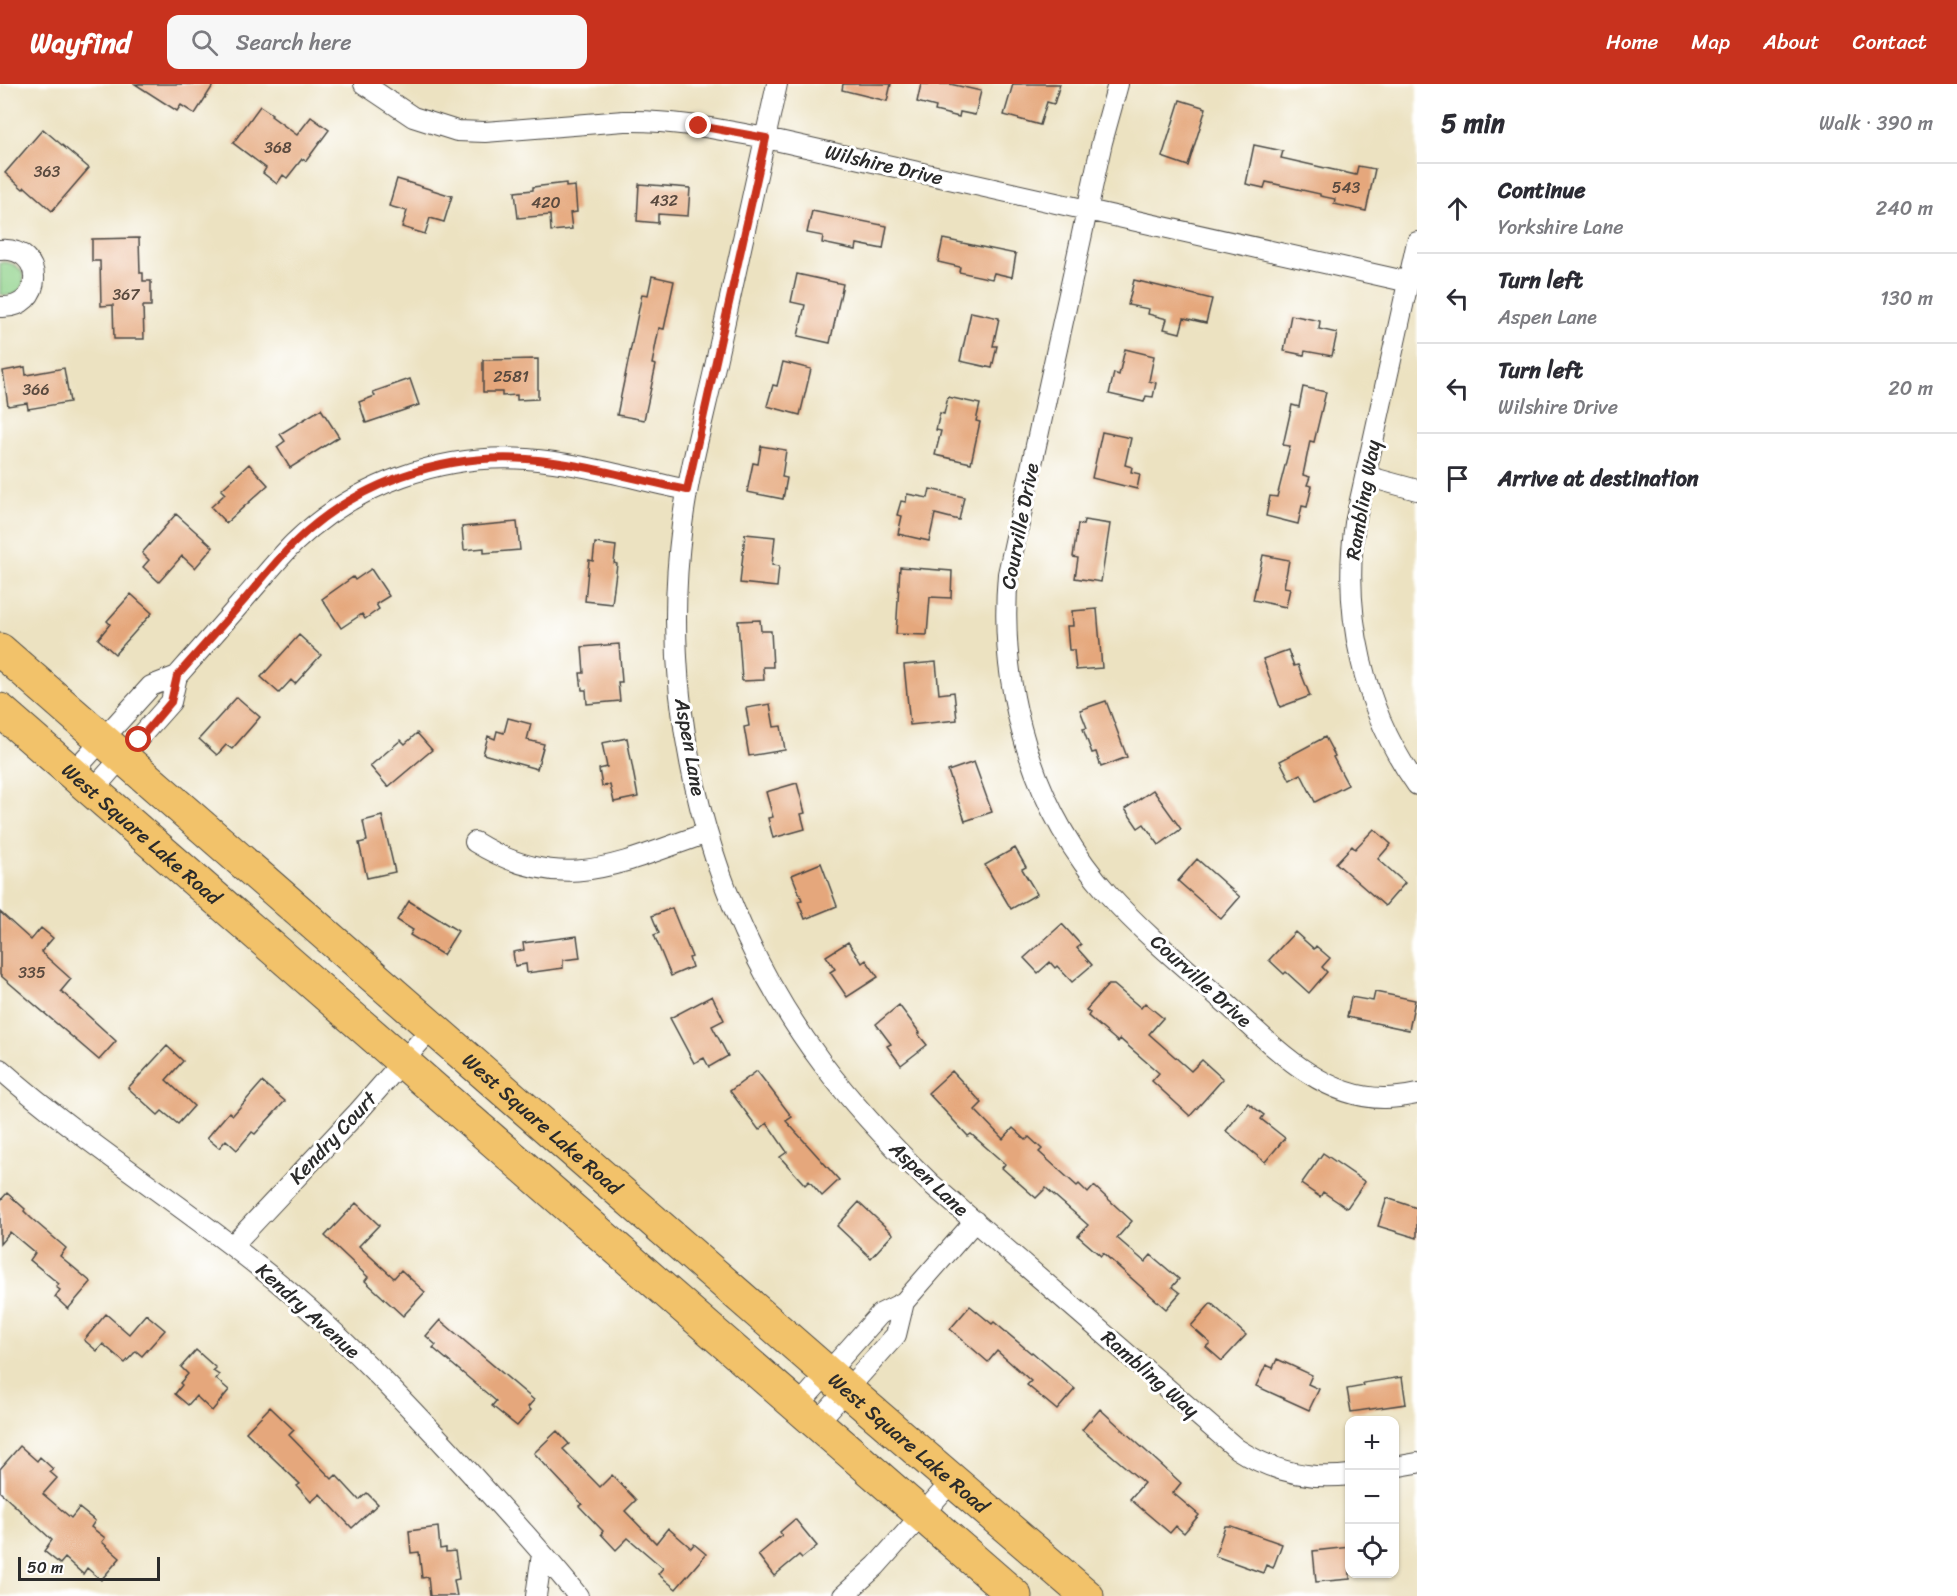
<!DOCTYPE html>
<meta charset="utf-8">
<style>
:root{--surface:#fff;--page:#f7f7f7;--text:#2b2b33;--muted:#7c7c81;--line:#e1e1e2;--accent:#c8321e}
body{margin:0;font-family:Sriracha,sans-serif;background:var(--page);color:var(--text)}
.controls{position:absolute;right:18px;bottom:18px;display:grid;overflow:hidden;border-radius:12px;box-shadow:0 2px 4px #0004}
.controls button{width:54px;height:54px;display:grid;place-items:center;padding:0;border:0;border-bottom:2px solid var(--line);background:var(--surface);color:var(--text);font:30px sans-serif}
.scale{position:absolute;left:18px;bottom:15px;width:142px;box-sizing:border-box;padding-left:6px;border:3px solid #2b2b2b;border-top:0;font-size:16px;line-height:21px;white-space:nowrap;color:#2b2b2b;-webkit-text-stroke:4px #fff;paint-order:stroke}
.stop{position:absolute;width:18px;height:18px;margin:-14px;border:4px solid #c8321e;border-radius:50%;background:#fff}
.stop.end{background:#c8321e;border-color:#fff;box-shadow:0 2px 6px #0008}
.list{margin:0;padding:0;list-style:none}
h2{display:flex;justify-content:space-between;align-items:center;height:78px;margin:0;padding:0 24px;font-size:26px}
h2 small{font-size:20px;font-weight:400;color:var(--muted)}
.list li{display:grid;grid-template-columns:39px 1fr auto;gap:18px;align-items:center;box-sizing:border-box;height:90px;padding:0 24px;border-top:2px solid var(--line)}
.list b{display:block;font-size:22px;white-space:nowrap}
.list p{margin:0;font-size:20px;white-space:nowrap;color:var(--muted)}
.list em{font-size:20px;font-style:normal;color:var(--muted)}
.icon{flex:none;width:33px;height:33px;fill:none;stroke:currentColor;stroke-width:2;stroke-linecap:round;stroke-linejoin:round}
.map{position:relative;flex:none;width:1417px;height:1512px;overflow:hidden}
header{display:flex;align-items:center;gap:36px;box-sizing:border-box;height:84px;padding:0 30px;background:var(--accent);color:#fff}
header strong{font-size:28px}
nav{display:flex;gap:33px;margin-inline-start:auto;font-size:21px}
.search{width:420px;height:54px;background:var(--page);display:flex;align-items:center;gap:15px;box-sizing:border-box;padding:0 21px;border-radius:12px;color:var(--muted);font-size:22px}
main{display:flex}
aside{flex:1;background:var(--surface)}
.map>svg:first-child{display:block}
</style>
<header>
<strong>Wayfind</strong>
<div class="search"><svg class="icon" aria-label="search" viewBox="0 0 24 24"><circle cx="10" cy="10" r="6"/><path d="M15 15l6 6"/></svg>Search here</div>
<nav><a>Home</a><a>Map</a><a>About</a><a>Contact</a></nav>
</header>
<main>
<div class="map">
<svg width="1417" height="1512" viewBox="0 0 1417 1512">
<rect width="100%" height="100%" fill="#fff"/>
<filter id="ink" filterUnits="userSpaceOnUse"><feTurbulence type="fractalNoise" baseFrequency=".0167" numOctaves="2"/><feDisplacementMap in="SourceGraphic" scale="12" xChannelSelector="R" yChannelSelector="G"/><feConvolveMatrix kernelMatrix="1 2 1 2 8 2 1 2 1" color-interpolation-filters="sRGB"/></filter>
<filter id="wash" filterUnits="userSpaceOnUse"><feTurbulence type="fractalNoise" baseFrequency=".008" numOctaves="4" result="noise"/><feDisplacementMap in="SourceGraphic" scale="24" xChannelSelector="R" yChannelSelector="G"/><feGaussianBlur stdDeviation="1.35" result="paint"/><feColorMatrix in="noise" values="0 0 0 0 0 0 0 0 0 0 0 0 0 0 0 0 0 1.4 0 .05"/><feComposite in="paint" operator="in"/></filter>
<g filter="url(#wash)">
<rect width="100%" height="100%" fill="#ece2c1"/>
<path fill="#8fd28a" stroke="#5d7e5a" stroke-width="1.5" d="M 4,178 C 36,182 25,219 0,210 L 0,179 Z"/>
<g id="blocks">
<path fill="#e5a77b" d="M 135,0 L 214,0 L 195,30 L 181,21 L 177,27 Z
M 843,0 L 891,0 L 887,17 L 842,6 Z
M 921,0 L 950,0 L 981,7 L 975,31 L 960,28 L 959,33 L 935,27 L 936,23 L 917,18 Z
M 1013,0 L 1060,0 L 1054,20 L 1047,18 L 1040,41 L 1004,31 Z
M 1180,16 L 1206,24 L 1188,82 L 1162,73 Z
M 260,22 L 272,30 L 271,32 L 297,51 L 311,33 L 329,46 L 306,77 L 302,75 L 287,94 L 283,91 L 277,100 L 263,89 L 266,84 L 233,59 Z
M 43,45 L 89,84 L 52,127 L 25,103 L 23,105 L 5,89 Z
M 1254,61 L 1283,67 L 1281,74 L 1356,91 L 1358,82 L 1375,85 L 1366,127 L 1334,120 L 1335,115 L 1320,112 L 1320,110 L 1266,98 L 1264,104 L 1246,100 Z
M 397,95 L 452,112 L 444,138 L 430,134 L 425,150 L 402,143 L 407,127 L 389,122 Z
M 566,99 L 566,103 L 575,102 L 577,128 L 570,129 L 572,145 L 551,147 L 550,131 L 518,134 L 515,108 L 533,106 L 533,103 Z
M 639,100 L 690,104 L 688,132 L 658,130 L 658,139 L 637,137 Z
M 812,127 L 887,142 L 883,165 L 857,160 L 856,166 L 822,159 L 823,152 L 807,149 Z
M 139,154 L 140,189 L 143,189 L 143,197 L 151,197 L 151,222 L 143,222 L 144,255 L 114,255 L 113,221 L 101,222 L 100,177 L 92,177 L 92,155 Z
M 943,155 L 1016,170 L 1012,193 L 994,189 L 992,195 L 959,188 L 960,183 L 938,178 Z
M 797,190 L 843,200 L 830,259 L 798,252 L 805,221 L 791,218 Z
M 652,192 L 674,197 L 664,245 L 659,244 L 652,280 L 656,281 L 644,336 L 617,331 L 642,210 L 648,211 Z
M 1134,196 L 1212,215 L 1206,239 L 1184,234 L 1180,249 L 1164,245 L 1167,235 L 1148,230 L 1149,225 L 1128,221 Z
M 971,228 L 999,234 L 993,262 L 997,262 L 992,284 L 960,277 Z
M 1291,231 L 1320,237 L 1319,245 L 1337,249 L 1332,272 L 1305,267 L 1304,271 L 1284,267 Z
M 1125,265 L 1154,272 L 1149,297 L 1156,299 L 1153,313 L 1146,312 L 1144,318 L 1109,310 L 1114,289 L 1119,291 Z
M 538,275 L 538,315 L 517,316 L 517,311 L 502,312 L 502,308 L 483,308 L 483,276 Z
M 783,278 L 811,285 L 800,331 L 767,322 L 773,301 L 777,302 Z
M 25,283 L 26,291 L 64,284 L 70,318 L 28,325 L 27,319 L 8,322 L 3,287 Z
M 410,295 L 419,321 L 366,339 L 359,318 L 375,312 L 373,308 Z
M 1303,303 L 1326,308 L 1314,358 L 1310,357 L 1303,391 L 1310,393 L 1307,401 L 1312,402 L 1307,423 L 1302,422 L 1298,440 L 1266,432 L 1270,412 L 1277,413 L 1290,362 L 1283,361 L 1292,321 L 1299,323 Z
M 948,313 L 980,320 L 976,337 L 980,338 L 971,379 L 935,371 L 941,347 L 936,346 L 940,329 L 944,330 Z
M 321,325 L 339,353 L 290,384 L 277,363 L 285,357 L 280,350 Z
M 1102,348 L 1131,354 L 1125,381 L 1132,383 L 1131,388 L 1140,390 L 1137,405 L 1092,394 Z
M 761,362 L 786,366 L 782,393 L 787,394 L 783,415 L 747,408 L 753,379 L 758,380 Z
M 249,380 L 268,401 L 226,439 L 211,423 L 225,410 L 221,406 Z
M 930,405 L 964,413 L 959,436 L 935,430 L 929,457 L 898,450 L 902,432 L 897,431 L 901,417 L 906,418 L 907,410 L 928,414 Z
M 176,430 L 213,463 L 195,484 L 182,472 L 159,498 L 143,483 L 149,476 L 142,469 Z
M 1084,436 L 1110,440 L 1101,498 L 1075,494 L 1078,474 L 1073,473 L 1078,440 L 1083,441 Z
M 517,438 L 520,466 L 484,469 L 484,464 L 464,466 L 462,443 Z
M 745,450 L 775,453 L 772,481 L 779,482 L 777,503 L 740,499 Z
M 595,459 L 616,462 L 614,479 L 617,480 L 612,520 L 585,517 L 589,476 L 593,477 Z
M 1263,471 L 1289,476 L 1284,503 L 1290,504 L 1286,523 L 1253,516 Z
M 900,483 L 952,487 L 951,514 L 930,513 L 927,551 L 896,550 Z
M 371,485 L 389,512 L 376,520 L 379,525 L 365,535 L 362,530 L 341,544 L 322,515 L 353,493 L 355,496 Z
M 131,510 L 152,529 L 115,570 L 98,555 L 110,540 L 107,537 Z
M 1097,525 L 1102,584 L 1076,586 L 1074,566 L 1069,566 L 1067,542 L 1073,542 L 1072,527 Z
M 760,536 L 761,547 L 771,547 L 773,583 L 763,583 L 764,596 L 742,597 L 738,537 Z
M 299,551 L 321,571 L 295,600 L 291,596 L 279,609 L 261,593 Z
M 619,560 L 622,598 L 618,598 L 620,617 L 587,620 L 586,606 L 582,606 L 580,589 L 584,589 L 582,563 Z
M 1288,566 L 1294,582 L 1298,581 L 1310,612 L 1280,623 L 1263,575 Z
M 936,578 L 939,610 L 954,608 L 957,636 L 910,641 L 904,581 Z
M 237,613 L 260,633 L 232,665 L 226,661 L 217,671 L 199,655 Z
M 1106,617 L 1127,673 L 1101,683 L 1096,668 L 1092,669 L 1083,645 L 1087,644 L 1080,626 Z
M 770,620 L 774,643 L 781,642 L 785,666 L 749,672 L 744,643 L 749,642 L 746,624 Z
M 508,634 L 531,640 L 527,656 L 544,660 L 537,685 L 483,670 L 488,652 L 495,655 L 497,647 L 504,649 Z
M 417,649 L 432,666 L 388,703 L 370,682 L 401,656 L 405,660 Z
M 1325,653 L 1335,672 L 1333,673 L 1348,701 L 1315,718 L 1301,690 L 1290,696 L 1280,677 Z
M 627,654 L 638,713 L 614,718 L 610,701 L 602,702 L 599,685 L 607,683 L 602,659 Z
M 974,678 L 992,728 L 965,737 L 948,687 Z
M 797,699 L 805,729 L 801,730 L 805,745 L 773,754 L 768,734 L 773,733 L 766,708 Z
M 1153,706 L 1181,745 L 1159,761 L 1144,740 L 1138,744 L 1125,725 Z
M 382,732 L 395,788 L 367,794 L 359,759 L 367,757 L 363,737 Z
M 1374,745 L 1391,760 L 1378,775 L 1405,799 L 1385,822 L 1336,779 L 1352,762 L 1355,765 Z
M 1015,764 L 1026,783 L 1022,785 L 1037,810 L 1011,825 L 985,781 Z
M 1197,775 L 1240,813 L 1221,835 L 1178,797 Z
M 821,779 L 837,822 L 805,835 L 798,817 L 802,816 L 792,791 Z
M 409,817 L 458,847 L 443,871 L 410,851 L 413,846 L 397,836 Z
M 672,824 L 692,873 L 689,874 L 692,883 L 671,892 L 654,851 L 659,849 L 652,832 Z
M 0,828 L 31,856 L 41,844 L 53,854 L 41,868 L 71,895 L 61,907 L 116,957 L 99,976 L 0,891 Z
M 1062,840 L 1081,861 L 1077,864 L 1092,881 L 1072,898 L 1057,882 L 1055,884 L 1050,878 L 1038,889 L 1024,874 Z
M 1295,848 L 1314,865 L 1316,862 L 1330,874 L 1322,883 L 1327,888 L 1309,909 L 1286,888 L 1284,890 L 1269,876 Z
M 577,852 L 580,874 L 563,876 L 563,884 L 527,889 L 526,880 L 515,882 L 513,868 L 524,866 L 523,859 Z
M 848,858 L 862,879 L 866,876 L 878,893 L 847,913 L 830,888 L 835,885 L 826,872 Z
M 1108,901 L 1114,901 L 1141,924 L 1145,919 L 1163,934 L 1149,950 L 1191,987 L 1202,976 L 1223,995 L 1190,1032 L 1152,997 L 1159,989 L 1120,955 L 1118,958 L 1088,932 L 1090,929 L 1086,926 Z
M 1375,908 L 1415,916 L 1409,946 L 1347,933 L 1351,913 L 1373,917 Z
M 712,912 L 724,936 L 712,942 L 728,972 L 709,983 L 704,974 L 694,979 L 670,934 Z
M 899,921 L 920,949 L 918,950 L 927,961 L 901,981 L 887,962 L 891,960 L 876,940 Z
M 167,962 L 183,977 L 166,996 L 194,1022 L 178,1040 L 162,1027 L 158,1031 L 128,1004 Z
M 757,987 L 792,1033 L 786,1037 L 839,1096 L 822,1112 L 809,1097 L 805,1101 L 780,1073 L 787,1068 L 767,1039 L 759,1046 L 730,1007 Z
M 952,987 L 982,1019 L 975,1026 L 1003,1055 L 1013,1044 L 1026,1056 L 1029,1053 L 1042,1065 L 1039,1068 L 1077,1102 L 1079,1100 L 1088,1109 L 1094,1102 L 1132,1137 L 1117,1154 L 1145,1178 L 1151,1171 L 1179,1195 L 1172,1203 L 1180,1209 L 1166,1225 L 1103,1169 L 1101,1172 L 1078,1152 L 1088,1141 L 1046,1104 L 1036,1114 L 1002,1084 L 1005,1080 L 971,1050 L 968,1052 L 928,1009 Z
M 262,998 L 285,1017 L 255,1050 L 252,1048 L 237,1066 L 226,1056 L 219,1064 L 207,1054 L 229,1028 L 233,1031 Z
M 1248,1019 L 1264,1031 L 1261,1035 L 1285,1054 L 1265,1078 L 1226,1047 Z
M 1323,1069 L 1365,1098 L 1347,1124 L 1323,1108 L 1320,1113 L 1301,1100 Z
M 7,1109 L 25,1125 L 24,1127 L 31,1134 L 66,1164 L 60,1172 L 91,1198 L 68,1225 L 55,1213 L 60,1206 L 56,1203 L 59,1200 L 30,1176 L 35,1169 L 10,1148 L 0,1160 L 0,1117 Z
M 1387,1114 L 1417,1124 L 1417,1154 L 1378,1142 Z
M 859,1118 L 893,1150 L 871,1174 L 837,1142 Z
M 356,1119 L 379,1141 L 359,1162 L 394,1194 L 401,1186 L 425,1208 L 403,1232 L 365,1197 L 368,1193 L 325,1152 Z
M 1211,1219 L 1246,1251 L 1222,1277 L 1206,1263 L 1210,1259 L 1191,1242 Z
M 970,1222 L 992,1240 L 994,1238 L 1031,1269 L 1032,1268 L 1075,1305 L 1057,1326 L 1027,1301 L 1031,1297 L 997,1267 L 988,1278 L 950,1245 Z
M 106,1230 L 129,1250 L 146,1230 L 165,1246 L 142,1272 L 136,1267 L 125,1279 L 103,1260 L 97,1267 L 84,1256 Z
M 440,1236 L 534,1316 L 528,1323 L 531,1326 L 517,1342 L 492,1322 L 496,1317 L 433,1264 L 436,1261 L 426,1252 Z
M 196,1266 L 216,1284 L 213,1287 L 219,1291 L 216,1295 L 229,1306 L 212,1327 L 196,1312 L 188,1321 L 175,1310 L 182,1301 L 180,1299 L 188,1290 L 181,1283 Z
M 1277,1275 L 1312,1291 L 1308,1300 L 1319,1305 L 1309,1326 L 1256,1302 L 1266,1281 L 1273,1284 Z
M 1402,1293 L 1406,1320 L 1351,1328 L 1347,1305 L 1364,1302 L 1363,1299 Z
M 270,1323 L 294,1346 L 289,1351 L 332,1395 L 336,1391 L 359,1416 L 367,1409 L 378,1420 L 352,1444 L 320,1410 L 311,1418 L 297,1402 L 300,1400 L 246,1348 Z
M 1100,1325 L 1181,1399 L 1173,1409 L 1199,1431 L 1184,1449 L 1176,1442 L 1170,1449 L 1130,1415 L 1144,1399 L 1082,1346 Z
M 557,1347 L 569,1360 L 563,1365 L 600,1403 L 612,1391 L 636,1416 L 625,1427 L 656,1459 L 668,1444 L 691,1464 L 694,1460 L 706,1470 L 676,1505 L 658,1490 L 663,1484 L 628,1454 L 616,1466 L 601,1450 L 603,1447 L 579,1422 L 582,1420 L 534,1369 Z
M 20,1362 L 37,1377 L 40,1373 L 53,1385 L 50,1388 L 57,1394 L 43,1410 L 71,1434 L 79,1424 L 95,1437 L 91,1443 L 105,1454 L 102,1458 L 120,1474 L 101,1496 L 87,1484 L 83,1490 L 65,1474 L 60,1480 L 44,1467 L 52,1456 L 0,1408 L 0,1385 Z
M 795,1435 L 817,1462 L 802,1474 L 799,1471 L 774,1492 L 758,1471 L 782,1451 L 780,1448 Z
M 1225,1442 L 1231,1442 L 1282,1460 L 1273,1484 L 1266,1481 L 1263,1489 L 1215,1472 Z
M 438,1443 L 440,1465 L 446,1464 L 446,1468 L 455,1467 L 459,1495 L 454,1496 L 457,1512 L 430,1512 L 428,1493 L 422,1494 L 419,1468 L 411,1469 L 409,1447 Z
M 1350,1463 L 1350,1495 L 1316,1498 L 1313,1467 Z"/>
</g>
</g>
<g filter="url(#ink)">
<use href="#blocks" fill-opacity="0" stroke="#484642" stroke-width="1.5"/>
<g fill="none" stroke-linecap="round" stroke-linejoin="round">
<defs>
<path id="street" d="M 364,0 L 413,33 L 457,47 L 485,48 L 624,37 C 672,36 718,45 766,54 L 1409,198
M 777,0 C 757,93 737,186 716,278 C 704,332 689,386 682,441 C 658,629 708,827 822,979 C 854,1022 890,1060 929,1098 L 1237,1365 C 1271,1387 1309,1396 1350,1391
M 1118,0 L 1102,58 L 1008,490 C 998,604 1032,725 1109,811 C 1145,851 1188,886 1229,922 C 1272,961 1322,1015 1385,1014 C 1396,1014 1407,1012 1417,1010
M 1417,158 L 1355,439 C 1342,530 1363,625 1417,701
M 0,166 C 46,162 45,226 0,223
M 1366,392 L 1417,406
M 72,689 L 151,602 L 177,592 C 200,566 223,540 246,513 C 262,495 277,476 294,459 C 355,400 442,369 527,375 C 581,379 634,395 687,406
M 92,707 L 171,618 L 177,592
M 475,758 C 562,812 620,779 707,749
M 0,985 C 86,1061 185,1122 274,1195 C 342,1251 404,1317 464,1382 C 503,1425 542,1467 578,1512
M 232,1162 L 358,1028 L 432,944
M 798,1322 L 880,1230 L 904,1218 L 975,1137
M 817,1339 L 896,1251 L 904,1218
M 1394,1383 L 1417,1379
M 536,1512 L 542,1470
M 843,1512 L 876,1482 L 952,1397"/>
<g id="highway">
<path id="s1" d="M 0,566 L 847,1306 L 1087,1512"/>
<path id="s2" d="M 0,626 L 1015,1512"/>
</g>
</defs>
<use href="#street" stroke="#484642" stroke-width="22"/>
<use href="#highway" stroke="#484642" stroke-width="35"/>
<use href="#street" stroke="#fff" stroke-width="20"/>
<use href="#highway" stroke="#f2c26a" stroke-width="33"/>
</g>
</g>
<g fill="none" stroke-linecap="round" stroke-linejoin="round" filter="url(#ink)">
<path stroke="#c8321e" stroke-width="8" d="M 139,656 L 171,618 L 177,592 C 200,566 223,540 246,514 C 262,495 277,476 294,459 C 355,399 442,369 527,375 C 581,379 634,395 687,406 L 766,54 L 699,42"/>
</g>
<g text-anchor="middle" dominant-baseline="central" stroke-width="6" stroke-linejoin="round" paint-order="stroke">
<g font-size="16" fill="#5a4a3f">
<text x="278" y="63">368</text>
<text x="47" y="87">363</text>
<text x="1346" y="103">543</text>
<text x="664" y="116">432</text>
<text x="546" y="118">420</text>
<text x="126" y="210">367</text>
<text x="511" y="292">2581</text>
<text x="36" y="305">366</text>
<text x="32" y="888">335</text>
</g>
<g font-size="20" fill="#2b2b2b" stroke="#fff">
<text transform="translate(884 81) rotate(13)">Wilshire Drive</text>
<text transform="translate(1363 416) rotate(-80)">Rambling Way</text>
<text transform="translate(1020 442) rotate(-79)">Courville Drive</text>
<text transform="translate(690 663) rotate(80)">Aspen Lane</text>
<text stroke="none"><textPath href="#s2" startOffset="188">West Square Lake Road</textPath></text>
<text transform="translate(1201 897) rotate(42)">Courville Drive</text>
<text stroke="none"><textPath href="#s1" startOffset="720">West Square Lake Road</textPath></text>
<text transform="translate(333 1054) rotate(-47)">Kendry Court</text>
<text transform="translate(929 1095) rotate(43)">Aspen Lane</text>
<text transform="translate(308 1227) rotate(42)">Kendry Avenue</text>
<text transform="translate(1150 1290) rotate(41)">Rambling Way</text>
<text stroke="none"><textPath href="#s1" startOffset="1206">West Square Lake Road</textPath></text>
</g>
</g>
</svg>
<div class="controls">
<button>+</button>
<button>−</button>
<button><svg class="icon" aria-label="locate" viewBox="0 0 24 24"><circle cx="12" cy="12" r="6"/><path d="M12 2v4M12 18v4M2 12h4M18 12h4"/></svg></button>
</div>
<div class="scale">50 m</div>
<div class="stop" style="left:139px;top:656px"></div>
<div class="stop end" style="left:699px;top:42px"></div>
</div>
<aside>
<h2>5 min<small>Walk · 390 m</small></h2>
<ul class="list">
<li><svg class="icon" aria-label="ahead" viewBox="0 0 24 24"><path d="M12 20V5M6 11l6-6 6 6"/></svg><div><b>Continue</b><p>Yorkshire Lane</p></div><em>240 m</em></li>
<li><svg class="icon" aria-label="left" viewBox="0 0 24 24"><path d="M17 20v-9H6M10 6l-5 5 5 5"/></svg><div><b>Turn left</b><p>Aspen Lane</p></div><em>130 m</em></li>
<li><svg class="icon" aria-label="left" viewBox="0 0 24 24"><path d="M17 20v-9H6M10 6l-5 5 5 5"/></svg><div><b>Turn left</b><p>Wilshire Drive</p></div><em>20 m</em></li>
<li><svg class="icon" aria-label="arrive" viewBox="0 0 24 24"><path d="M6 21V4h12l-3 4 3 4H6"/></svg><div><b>Arrive at destination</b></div></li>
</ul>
</aside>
</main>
